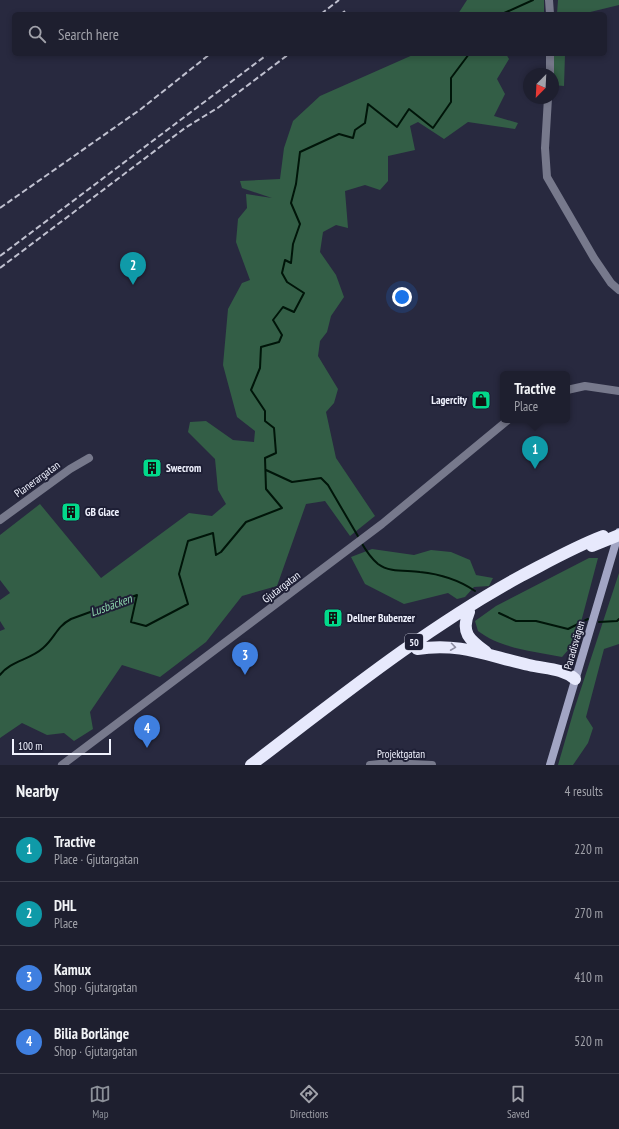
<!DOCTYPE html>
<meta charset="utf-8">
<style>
:root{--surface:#1e1f2f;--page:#2b2c3b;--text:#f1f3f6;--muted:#a1a2aa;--line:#3c3d4b;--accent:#8c9099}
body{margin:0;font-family:"PT Sans Narrow",sans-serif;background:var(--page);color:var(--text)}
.compass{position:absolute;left:523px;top:68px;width:36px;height:36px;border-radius:50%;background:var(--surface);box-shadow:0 2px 6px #0003;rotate:204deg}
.scale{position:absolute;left:12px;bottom:10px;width:99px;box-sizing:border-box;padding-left:4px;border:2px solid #f0f2fe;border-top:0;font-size:11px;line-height:14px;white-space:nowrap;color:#f0f2fe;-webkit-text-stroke:3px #1e1f35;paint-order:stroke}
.you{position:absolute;left:402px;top:297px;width:14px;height:14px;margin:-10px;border:3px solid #fff;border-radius:50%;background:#1a73e8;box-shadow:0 0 0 6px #1a73e833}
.badge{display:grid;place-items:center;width:26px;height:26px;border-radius:50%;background:var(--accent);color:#fff;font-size:13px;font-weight:700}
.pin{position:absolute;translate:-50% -33px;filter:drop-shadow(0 1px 2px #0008)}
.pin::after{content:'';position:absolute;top:21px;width:14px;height:12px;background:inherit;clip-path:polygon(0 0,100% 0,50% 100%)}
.popup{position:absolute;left:500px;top:371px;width:70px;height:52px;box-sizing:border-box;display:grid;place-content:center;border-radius:6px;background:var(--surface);filter:drop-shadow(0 1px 3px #0005);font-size:13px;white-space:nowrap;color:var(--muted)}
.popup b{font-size:15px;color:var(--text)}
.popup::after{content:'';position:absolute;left:50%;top:100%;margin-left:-8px;border:8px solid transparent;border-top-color:var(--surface)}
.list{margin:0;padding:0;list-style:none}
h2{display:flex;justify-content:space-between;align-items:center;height:52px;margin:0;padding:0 16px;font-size:17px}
h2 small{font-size:13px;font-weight:400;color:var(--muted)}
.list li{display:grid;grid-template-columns:26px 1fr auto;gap:12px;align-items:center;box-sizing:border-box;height:64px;padding:0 16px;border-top:1px solid var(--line)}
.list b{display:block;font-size:15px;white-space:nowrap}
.list p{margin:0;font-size:13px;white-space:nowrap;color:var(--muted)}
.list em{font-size:13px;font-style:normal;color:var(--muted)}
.icon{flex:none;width:22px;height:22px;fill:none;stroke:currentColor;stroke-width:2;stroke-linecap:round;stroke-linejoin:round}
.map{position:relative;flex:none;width:619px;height:765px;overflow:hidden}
.search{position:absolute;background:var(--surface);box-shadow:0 2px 6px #0003;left:12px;right:12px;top:12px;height:44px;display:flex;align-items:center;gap:10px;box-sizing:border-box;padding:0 14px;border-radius:6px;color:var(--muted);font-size:15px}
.sheet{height:308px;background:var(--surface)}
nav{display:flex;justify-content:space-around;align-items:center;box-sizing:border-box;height:56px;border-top:1px solid var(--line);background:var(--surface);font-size:11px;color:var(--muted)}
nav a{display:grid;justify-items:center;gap:2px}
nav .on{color:var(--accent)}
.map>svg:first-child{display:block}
</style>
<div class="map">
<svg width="619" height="765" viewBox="0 0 619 765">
<rect width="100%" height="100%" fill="#28293f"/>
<path fill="#335e46" d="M 467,0 L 544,0 L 544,14 L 458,14 Z
M 558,0 L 619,0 L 619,5 L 582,14 L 557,14 Z
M 415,54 L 506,54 L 509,59 L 497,79 L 505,94 L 494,116 L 518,123 L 515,129 L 468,122 L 444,139 L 418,122 L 410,126 L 415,150 L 388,156 L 388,181 L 380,190 L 365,185 L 345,191 L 348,228 L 336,225 L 323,232 L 320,252 L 336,275 L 344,297 L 331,316 L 327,332 L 320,341 L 318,356 L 338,389 L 334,403 L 326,412 L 336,458 L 375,516 L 350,536 L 325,501 L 306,504 L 277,586 L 242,596 L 206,642 L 160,677 L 122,665 L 90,712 L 93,729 L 74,741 L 64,733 L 47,735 L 22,723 L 0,738 L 0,631 L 5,629 L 0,621 L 0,600 L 10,593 L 0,580 L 0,535 L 40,504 L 101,578 L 189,513 L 212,516 L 226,504 L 218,490 L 215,459 L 188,432 L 190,422 L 206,421 L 233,440 L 254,442 L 255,431 L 237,417 L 223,365 L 228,309 L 242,283 L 250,280 L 236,242 L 238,219 L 247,208 L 246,194 L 272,198 L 242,188 L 240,181 L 280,179 L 284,148 L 293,121 L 320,96 Z
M 554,54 L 565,54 L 564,86 L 553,85 Z
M 372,549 L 414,555 L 431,550 L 451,552 L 470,560 L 476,575 L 493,578 L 489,586 L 474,587 L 465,597 L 457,599 L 448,593 L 404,604 L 365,584 L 351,557 Z
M 589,558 L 598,558 L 576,641 L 562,657 C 533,651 502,649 478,631 L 475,621 L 496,606 Z
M 619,573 L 619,644 L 604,649 L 586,717 L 593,728 L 588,743 L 573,765 L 558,765 L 574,710 Z"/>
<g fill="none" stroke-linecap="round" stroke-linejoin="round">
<path stroke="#001509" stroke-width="2" d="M 502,14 L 533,0
M 266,470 L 292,482 L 321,478 L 328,485 L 359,538
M 361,542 C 365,549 372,559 378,564 C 390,573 407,570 420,572 C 440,574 459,580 475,591
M 499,613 L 516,621 L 536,621 L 568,629 L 588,619
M 599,622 L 617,621 L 619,619
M 0,675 C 10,661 30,660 43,648 C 55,638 56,627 71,619 L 137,595 L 131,622 L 146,626 L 188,604 L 179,574 L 188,541 L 213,533 L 216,555 L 221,552 L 246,522 L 282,508 L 266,489 L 265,458 L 276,453 L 274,428 L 265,421 L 265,411 L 251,390 L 260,368 L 261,347 L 279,342 L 282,335 L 273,320 L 283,307 L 294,312 L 304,293 L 287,282 L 282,273 L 285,260 L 291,263 L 293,244 L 300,224 L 291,203 L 296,184 L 300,152 L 339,134 L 353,138 L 355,130 L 365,123 L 368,104 L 397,127 L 409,109 L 433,128 L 451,102 L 451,78 L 469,54"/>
<path stroke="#77798c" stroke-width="8" d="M 549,0 L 550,14
M 550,74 L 550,54
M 548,98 L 545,148 L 547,177 L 594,258 L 611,283 L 619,290
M 567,390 L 585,386 L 619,391
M 0,520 L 70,469 L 89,458
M 62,765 L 382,524 L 508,420
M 370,765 L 389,763 L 432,765"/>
<path stroke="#a2a5c4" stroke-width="8" d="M 550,765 L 619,532"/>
<path stroke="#e7e9fc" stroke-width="12" d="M 469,612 C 460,633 470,640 486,652
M 417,649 C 460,642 488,656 529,665 C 545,669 562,668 575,679
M 251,765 C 339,698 424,629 521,576 C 548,562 574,547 603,536"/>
<path stroke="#c0c1d0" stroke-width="2" stroke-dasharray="6 3" stroke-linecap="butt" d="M 321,14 L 339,0
M 341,14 L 345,11
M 0,208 L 141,109 L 210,54
M 0,256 L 268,54
M 0,268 L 185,128 L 219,107 L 289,54"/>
<path stroke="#e7e9fc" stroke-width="12" d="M 592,546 L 619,535"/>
</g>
<defs><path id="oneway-chevron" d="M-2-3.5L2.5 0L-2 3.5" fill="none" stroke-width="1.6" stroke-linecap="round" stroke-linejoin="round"/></defs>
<use stroke="#8d8ea2" href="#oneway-chevron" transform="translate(453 647) rotate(8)"/>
<defs>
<symbol id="shop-square" viewBox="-11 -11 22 22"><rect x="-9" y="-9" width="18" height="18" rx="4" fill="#02d98b" stroke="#1e1f35"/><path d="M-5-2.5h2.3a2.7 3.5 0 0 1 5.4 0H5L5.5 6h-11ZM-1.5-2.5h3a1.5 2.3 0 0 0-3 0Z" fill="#111"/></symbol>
<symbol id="building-square" viewBox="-11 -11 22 22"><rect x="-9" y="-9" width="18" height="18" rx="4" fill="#02d98b" stroke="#1e1f35"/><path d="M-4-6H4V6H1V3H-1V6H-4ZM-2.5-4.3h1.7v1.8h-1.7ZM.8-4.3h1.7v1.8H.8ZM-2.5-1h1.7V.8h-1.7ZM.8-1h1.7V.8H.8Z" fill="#111"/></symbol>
</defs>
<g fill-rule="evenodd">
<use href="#shop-square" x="470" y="389" width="22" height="22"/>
<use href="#building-square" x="141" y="457" width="22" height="22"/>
<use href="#building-square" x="60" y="501" width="22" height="22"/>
<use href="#building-square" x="322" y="607" width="22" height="22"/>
</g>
<g text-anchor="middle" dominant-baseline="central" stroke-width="4" stroke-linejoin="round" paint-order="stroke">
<rect fill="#1e1f35" stroke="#b1b3c2" stroke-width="1" x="405" y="634" width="18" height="16" rx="3"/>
<g font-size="10" font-weight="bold" fill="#f0f2fe">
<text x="414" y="642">50</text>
</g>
<g font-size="11" font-weight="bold" fill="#f0f2fe" stroke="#1e1f35" text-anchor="start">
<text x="467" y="400" text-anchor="end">Lagercity</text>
<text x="166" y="468">Swecrom</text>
<text x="85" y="512">GB Glace</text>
<text x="347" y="618">Dellner Bubenzer</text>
</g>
<g font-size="11" fill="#f0f2fe" stroke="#1e1f35">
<text transform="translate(37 479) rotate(-36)">Planerargatan</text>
<text transform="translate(281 587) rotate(-37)">Gjutargatan</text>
<text transform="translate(574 645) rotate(-74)">Paradisvägen</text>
<text x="401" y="754">Projektgatan</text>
</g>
<g font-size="12" font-style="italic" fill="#8ed7ae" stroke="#1e1f35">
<text transform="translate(111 605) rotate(-20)">Lusbäcken</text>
</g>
</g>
</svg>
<svg class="compass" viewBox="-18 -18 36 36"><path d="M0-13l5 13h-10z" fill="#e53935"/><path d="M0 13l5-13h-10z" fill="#a1a2aa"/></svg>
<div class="scale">100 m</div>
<div class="you"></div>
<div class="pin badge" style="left:535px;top:469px;background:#0f9aa8">1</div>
<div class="popup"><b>Tractive</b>Place</div>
<div class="pin badge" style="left:133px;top:285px;background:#0f9aa8">2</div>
<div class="pin badge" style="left:245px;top:675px;background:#3f7fe0">3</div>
<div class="pin badge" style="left:147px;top:748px;background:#3f7fe0">4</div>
<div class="search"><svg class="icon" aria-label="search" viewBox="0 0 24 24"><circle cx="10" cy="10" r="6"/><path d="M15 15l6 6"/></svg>Search here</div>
</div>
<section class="sheet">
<h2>Nearby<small>4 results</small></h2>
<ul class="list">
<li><span class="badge" style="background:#0f9aa8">1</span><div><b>Tractive</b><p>Place · Gjutargatan</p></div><em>220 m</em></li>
<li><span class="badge" style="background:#0f9aa8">2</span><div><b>DHL</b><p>Place</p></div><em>270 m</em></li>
<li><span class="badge" style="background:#3f7fe0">3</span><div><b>Kamux</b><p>Shop · Gjutargatan</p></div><em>410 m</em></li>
<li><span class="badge" style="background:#3f7fe0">4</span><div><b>Bilia Borlänge</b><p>Shop · Gjutargatan</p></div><em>520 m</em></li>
</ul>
</section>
<nav>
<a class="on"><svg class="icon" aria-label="map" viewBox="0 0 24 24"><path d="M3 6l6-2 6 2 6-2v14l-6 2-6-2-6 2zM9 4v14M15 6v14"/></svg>Map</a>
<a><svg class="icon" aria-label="directions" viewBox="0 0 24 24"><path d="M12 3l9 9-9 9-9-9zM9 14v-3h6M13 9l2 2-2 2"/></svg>Directions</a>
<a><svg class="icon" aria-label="saved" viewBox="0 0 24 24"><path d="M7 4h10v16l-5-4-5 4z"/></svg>Saved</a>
</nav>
